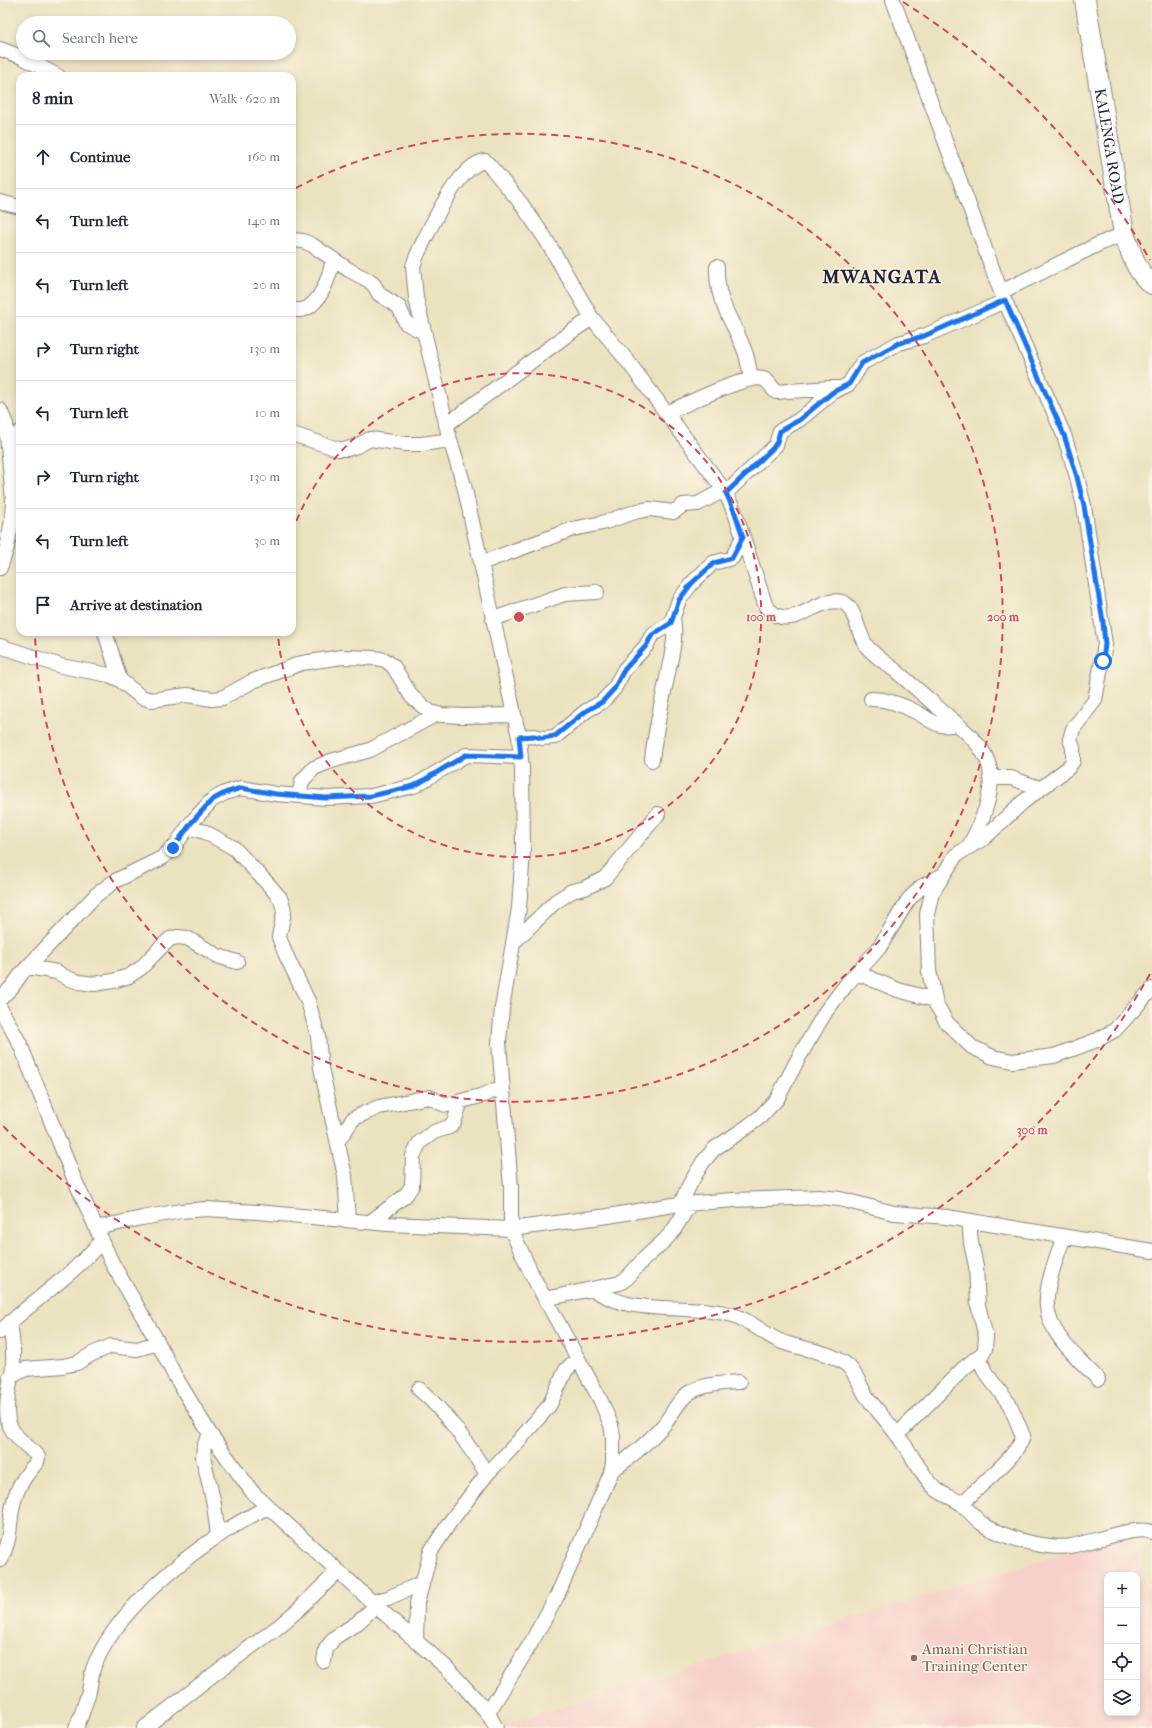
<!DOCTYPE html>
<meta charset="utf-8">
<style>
:root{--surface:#fff;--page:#f6f6f7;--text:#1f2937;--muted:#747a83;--line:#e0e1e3}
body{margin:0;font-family:"IM FELL French Canon",serif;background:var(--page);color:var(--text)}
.controls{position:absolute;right:12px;bottom:12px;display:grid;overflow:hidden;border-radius:8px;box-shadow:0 2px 6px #0003}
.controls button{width:36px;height:36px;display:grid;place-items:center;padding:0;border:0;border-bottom:1px solid var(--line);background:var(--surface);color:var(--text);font:20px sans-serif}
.stop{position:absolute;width:12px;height:12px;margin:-9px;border:3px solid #1a73e8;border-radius:50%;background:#fff}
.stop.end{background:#1a73e8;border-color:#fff;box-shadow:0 1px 4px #0008}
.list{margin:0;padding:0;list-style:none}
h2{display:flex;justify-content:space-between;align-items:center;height:52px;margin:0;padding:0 16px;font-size:17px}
h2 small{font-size:13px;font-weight:400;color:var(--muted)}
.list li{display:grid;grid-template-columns:26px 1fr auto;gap:12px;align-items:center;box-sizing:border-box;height:64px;padding:0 16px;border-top:1px solid var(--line)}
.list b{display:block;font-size:15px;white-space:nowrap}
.list em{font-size:13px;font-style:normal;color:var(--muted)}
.icon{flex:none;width:22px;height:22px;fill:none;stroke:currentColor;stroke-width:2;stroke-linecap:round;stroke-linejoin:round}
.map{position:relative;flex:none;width:1152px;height:1728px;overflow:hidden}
.search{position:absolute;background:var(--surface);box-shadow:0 2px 6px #0003;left:16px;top:16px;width:280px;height:44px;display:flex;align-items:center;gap:10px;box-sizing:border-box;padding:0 14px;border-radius:22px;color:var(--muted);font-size:15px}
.panel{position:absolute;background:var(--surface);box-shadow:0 2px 6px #0003;left:16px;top:72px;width:280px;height:564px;border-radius:12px}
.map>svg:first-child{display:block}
</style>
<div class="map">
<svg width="1152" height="1728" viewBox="0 0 1152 1728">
<rect width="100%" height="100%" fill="#fcf5e5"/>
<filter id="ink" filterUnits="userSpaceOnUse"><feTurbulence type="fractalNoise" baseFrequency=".025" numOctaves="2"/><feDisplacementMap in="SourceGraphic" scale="8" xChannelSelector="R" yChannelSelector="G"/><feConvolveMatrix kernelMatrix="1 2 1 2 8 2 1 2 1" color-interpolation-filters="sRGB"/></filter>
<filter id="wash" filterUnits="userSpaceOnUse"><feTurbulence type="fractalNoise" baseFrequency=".012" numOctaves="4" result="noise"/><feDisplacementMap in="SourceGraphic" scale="16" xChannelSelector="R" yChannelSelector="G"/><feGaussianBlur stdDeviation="0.9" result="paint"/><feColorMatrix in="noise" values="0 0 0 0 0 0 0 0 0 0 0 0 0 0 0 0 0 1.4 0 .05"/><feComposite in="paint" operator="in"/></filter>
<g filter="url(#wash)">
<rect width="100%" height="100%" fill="#ebe2bf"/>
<path fill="#f7d0ca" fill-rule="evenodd" d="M 1130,1533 L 1152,1603 L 1152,1728 L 505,1728 L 503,1725 ZM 1107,1575 L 1137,1575 L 1137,1713 L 1107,1713 Z"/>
</g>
<g filter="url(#ink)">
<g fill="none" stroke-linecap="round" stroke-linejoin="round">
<defs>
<path id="minor" d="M 893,0 L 1001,292 L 1064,435 L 1077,477 L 1084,506 L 1105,644 L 1095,700 L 1073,729 L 1070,739 L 1073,748 L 1073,761 L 1068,768 L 1023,802 L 984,838 L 956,855 L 932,893 L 927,914 L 929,971 L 936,1004 L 947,1023 L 972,1047 L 993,1057 L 1012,1061 L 1054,1056 L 1097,1040 L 1115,1030 L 1152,989
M 0,49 L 22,57 L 58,76
M 0,202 L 20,207
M 292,240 L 303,241 L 312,245 L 349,270 L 368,280 L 374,285 L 379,294 L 399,307 L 406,323 L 425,333
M 717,267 C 716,303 732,318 744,349 C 748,358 749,369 751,379
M 1001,292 L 1099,244 L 1124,234
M 292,310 C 295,310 298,310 301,310 C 320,307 330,275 333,259
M 0,410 L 6,424 L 13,500 L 12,520 L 7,547 L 0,568
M 666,413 C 685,405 747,374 763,379 C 770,381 771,388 776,392 L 830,388 L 841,388
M 446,425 L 571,332 L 592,318
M 292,434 L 338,449 L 347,449 L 357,446 L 370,439 L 406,444 L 422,444 L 450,440
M 9,456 L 20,432
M 726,493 L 776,445 L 780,431 L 799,420 L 833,392 L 849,384 L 862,363 L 899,343 L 924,336 L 1005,301
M 481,563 L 573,529 L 602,523 L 638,511 L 650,509 L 674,512 L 683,505 L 698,504 L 724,490
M 493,619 L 565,594 L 597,592
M 105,632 L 120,680
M 0,646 L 61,666 L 109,675 L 120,680 L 141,697 L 151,700 L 187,695 L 212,699 L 222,698 L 253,681 L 302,663 L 342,657 L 376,658 L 385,660 L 393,666 L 412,697 L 430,712 L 442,715 L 463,716 L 514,715
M 871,699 C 886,699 903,705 916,712 C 933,721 937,729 957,724
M 519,737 L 534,736 L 542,738 L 555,737 L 586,711 L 602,702 L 614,689 L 624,670 L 646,646 L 652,635 L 671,623 L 679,600 L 692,583 L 713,563 L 732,558 L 743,537
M 652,760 C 655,732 661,705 667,678 C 671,656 677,639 673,617
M 990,778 L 1011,778 L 1040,788
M 299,796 L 302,781 L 314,768 L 331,761 L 370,750 L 437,714
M 188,827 L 205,832 L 234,848 L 269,885 L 280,898 L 283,906 L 284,912 L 279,937 L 285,953 L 308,1001 L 318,1036 L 321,1068 L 345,1176 L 348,1220
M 514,942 L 555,902 L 572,891 L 585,888 L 605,878 L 658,814
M 28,967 L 57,972 L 67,978 L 79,982 L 94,984 L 113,981 L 129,976 L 141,968 L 160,948 L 170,939 L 177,937 L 187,938 L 218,956 L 237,962
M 857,973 L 898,990 L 935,1000
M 0,999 L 12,987 L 22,973 L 96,895 L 115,881 L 162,858 L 173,848 L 192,822 L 212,800 L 225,793 L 241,788 L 276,794 L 326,798 L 371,796 L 414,786 L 466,755 L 521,757
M 0,1008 L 20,1044 L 73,1176 L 112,1263 L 156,1339 L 175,1376 L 210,1434 L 253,1493 L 384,1613 L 447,1668 L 488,1713 L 496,1728
M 338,1141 L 353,1119 L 365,1113 L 379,1107 L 429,1097 C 436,1099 439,1104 447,1105 L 484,1095 L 502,1087
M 680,1205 L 691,1182 L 703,1162 L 714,1149 L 747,1127 L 760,1117 L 777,1099 L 799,1057 L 826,1011 L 846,985 L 879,948 L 908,900 L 921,887 L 941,876
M 370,1222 L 405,1196 L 412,1186 L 413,1156 L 420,1142 L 434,1132 L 449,1127 L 454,1122 L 461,1101
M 96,1228 L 142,1218 L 181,1211 L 206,1209 L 258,1212 L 388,1224 L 511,1229 L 608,1216 L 673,1205 L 734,1200 L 819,1197 L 840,1199 L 894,1213 L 947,1217 L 1152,1251
M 1064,1237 C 1057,1254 1045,1288 1047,1306 C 1049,1335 1079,1359 1098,1379
M 591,1289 C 603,1295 614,1301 628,1304 C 662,1311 699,1306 733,1315 C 753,1321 768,1339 788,1344 C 808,1350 830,1352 847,1365 C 858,1374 861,1391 870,1401 C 881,1415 893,1428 903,1443 C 914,1458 922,1476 936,1489 C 944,1496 956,1498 964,1506 C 969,1511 974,1517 980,1522 C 989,1530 1002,1534 1013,1538 C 1027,1543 1056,1549 1071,1546 C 1090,1543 1135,1525 1152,1532
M 545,1299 L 620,1283 L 627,1278 L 644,1259 L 665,1240 L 673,1231 L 690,1204
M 0,1332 C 33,1300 73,1276 102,1240
M 10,1377 L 25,1369 L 63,1366 L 77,1363 L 92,1354 L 111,1346 L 137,1349 L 158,1343
M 419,1389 C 447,1413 467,1443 487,1474
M 210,1434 L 204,1446 L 203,1457 L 214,1504 L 218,1536
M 897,1435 L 964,1368 L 983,1353 L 985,1349 L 986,1337 L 978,1305 L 976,1266 L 971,1243 L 969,1221
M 611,1471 C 630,1458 648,1442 663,1426 C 672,1415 678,1400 690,1392 C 704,1384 724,1383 739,1382
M 962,1504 C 978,1486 1017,1458 1023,1436 L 1010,1405 L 985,1372 L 979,1357
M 0,1560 C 12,1539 8,1527 13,1505 C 16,1488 26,1474 37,1462 L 38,1457 C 30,1447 17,1440 11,1428 C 2,1412 11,1382 13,1365 C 14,1350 12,1336 10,1322
M 372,1602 L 388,1598 L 422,1583
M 416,1642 L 417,1603 L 431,1551 L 450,1522 L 487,1474 L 514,1446 L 549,1406 L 566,1370 L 578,1358
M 324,1661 L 326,1649 L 334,1638 L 357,1623 L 376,1606
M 488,1713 L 531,1643 L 557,1596 L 611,1473 L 613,1463 L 613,1436 L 611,1425 L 600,1399 L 532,1275 L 511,1229 L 511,1187 L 499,1043 L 502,1008 L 519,908 L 523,851 L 522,769 L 519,737 L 464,485 L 450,440 L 416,298 L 413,266 L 417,255 C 429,231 457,165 485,161 L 490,166 L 520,202 L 545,238 L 592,318 L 629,363 L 724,490 L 735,513 L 766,607 C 769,609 772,613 776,615 C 798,626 819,596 842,602 C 857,606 857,639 870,650 C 878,658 887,664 896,671 C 911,684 926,697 942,711 C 959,726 982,742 989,765 C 996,789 981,825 969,846
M 76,1728 C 81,1718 86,1701 89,1691 C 91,1682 91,1672 95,1664 C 121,1601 209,1536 268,1507
M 144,1728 L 218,1671 L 278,1627 L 299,1609 L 338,1571"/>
<g id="secondary">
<path id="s1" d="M 1085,0 L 1124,234 C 1131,251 1136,273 1152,284"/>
</g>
</defs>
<use href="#minor" stroke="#86827d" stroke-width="16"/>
<use href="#secondary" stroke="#86827d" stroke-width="22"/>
<use href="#minor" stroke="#fff" stroke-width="14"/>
<use href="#secondary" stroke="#fff" stroke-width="20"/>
</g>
</g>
<g fill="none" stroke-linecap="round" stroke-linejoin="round" filter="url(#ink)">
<path stroke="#1a73e8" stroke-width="5" d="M 173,848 L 192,822 L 212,800 L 225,793 L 241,788 L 276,794 L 326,798 L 371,796 L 414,786 L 466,755 L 521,757 L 519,737 L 534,736 L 542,738 L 555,736 L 586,711 L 602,702 L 614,689 L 624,670 L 646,646 L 652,635 L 671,623 L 679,600 L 692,583 L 714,563 L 732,558 L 743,537 L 735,513 L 726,493 L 773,448 L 777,442 L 780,431 L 799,420 L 833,392 L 849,384 L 862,363 L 899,343 L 924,336 L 1005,300 L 1064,435 L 1077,477 L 1084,506 L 1103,622 L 1105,644 L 1103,661"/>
</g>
<g fill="none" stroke="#d1495b" stroke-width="2" stroke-dasharray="7 5">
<path d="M292 532A242 242 0 1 1 278 634"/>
<path d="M296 188A484 484 0 1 1 35 634"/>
<path d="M1150 974A725 725 0 0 1 2 1125M903 2A725 725 0 0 1 1150 260"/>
</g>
<circle fill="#8d6e63" stroke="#fcf5e5" stroke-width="1.5" cx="914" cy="1658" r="4"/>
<g text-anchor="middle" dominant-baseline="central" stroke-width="3" stroke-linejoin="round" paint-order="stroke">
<g font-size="15" fill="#22223b" stroke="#fcf5e5">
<text stroke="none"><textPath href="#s1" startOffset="148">KALENGA ROAD</textPath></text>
</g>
<g font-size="15" fill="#785e54" stroke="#fcf5e5" text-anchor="start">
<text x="922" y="1649">Amani Christian<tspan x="922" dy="17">Training Center</tspan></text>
</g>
<g font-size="19" font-weight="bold" letter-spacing="1" fill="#22223b" stroke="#fcf5e5">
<text x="882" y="277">MWANGATA</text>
</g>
</g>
<circle cx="519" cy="617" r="6" fill="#d1495b" stroke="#fcf5e5" stroke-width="2"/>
<g font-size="12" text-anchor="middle" font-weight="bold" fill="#d1495b" stroke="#fcf5e5" stroke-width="3" stroke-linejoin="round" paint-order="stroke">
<text x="761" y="621">100 m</text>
<text x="1003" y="621">200 m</text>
<text x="1032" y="1134">300 m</text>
</g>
</svg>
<div class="controls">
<button>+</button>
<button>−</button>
<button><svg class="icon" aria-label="locate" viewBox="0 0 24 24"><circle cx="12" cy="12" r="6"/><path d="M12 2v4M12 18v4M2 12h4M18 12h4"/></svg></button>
<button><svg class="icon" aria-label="layers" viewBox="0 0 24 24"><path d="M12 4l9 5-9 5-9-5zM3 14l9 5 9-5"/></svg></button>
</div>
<div class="stop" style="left:1103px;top:661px"></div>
<div class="stop end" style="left:173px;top:848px"></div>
<div class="search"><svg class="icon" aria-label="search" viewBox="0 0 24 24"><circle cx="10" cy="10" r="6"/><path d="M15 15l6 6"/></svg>Search here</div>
<section class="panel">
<h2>8 min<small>Walk · 620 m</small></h2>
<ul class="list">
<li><svg class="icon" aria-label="ahead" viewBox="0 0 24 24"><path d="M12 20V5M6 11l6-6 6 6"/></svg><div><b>Continue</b></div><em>160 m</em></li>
<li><svg class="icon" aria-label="left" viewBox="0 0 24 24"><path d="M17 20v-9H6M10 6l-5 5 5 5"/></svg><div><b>Turn left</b></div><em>140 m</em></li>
<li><svg class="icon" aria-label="left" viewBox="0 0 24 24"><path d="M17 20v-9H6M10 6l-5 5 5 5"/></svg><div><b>Turn left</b></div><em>20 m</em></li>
<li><svg class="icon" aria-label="right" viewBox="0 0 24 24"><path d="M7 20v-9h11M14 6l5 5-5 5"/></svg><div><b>Turn right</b></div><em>130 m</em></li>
<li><svg class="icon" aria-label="left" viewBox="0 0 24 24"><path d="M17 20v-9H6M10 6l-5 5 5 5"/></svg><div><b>Turn left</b></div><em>10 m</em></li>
<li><svg class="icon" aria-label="right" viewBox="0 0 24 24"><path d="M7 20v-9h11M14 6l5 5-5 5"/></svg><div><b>Turn right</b></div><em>130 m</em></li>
<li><svg class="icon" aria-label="left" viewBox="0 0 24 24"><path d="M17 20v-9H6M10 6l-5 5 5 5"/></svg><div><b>Turn left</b></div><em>30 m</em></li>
<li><svg class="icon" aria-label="arrive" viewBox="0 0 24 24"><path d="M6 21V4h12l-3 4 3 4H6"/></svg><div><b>Arrive at destination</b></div></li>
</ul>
</section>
</div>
